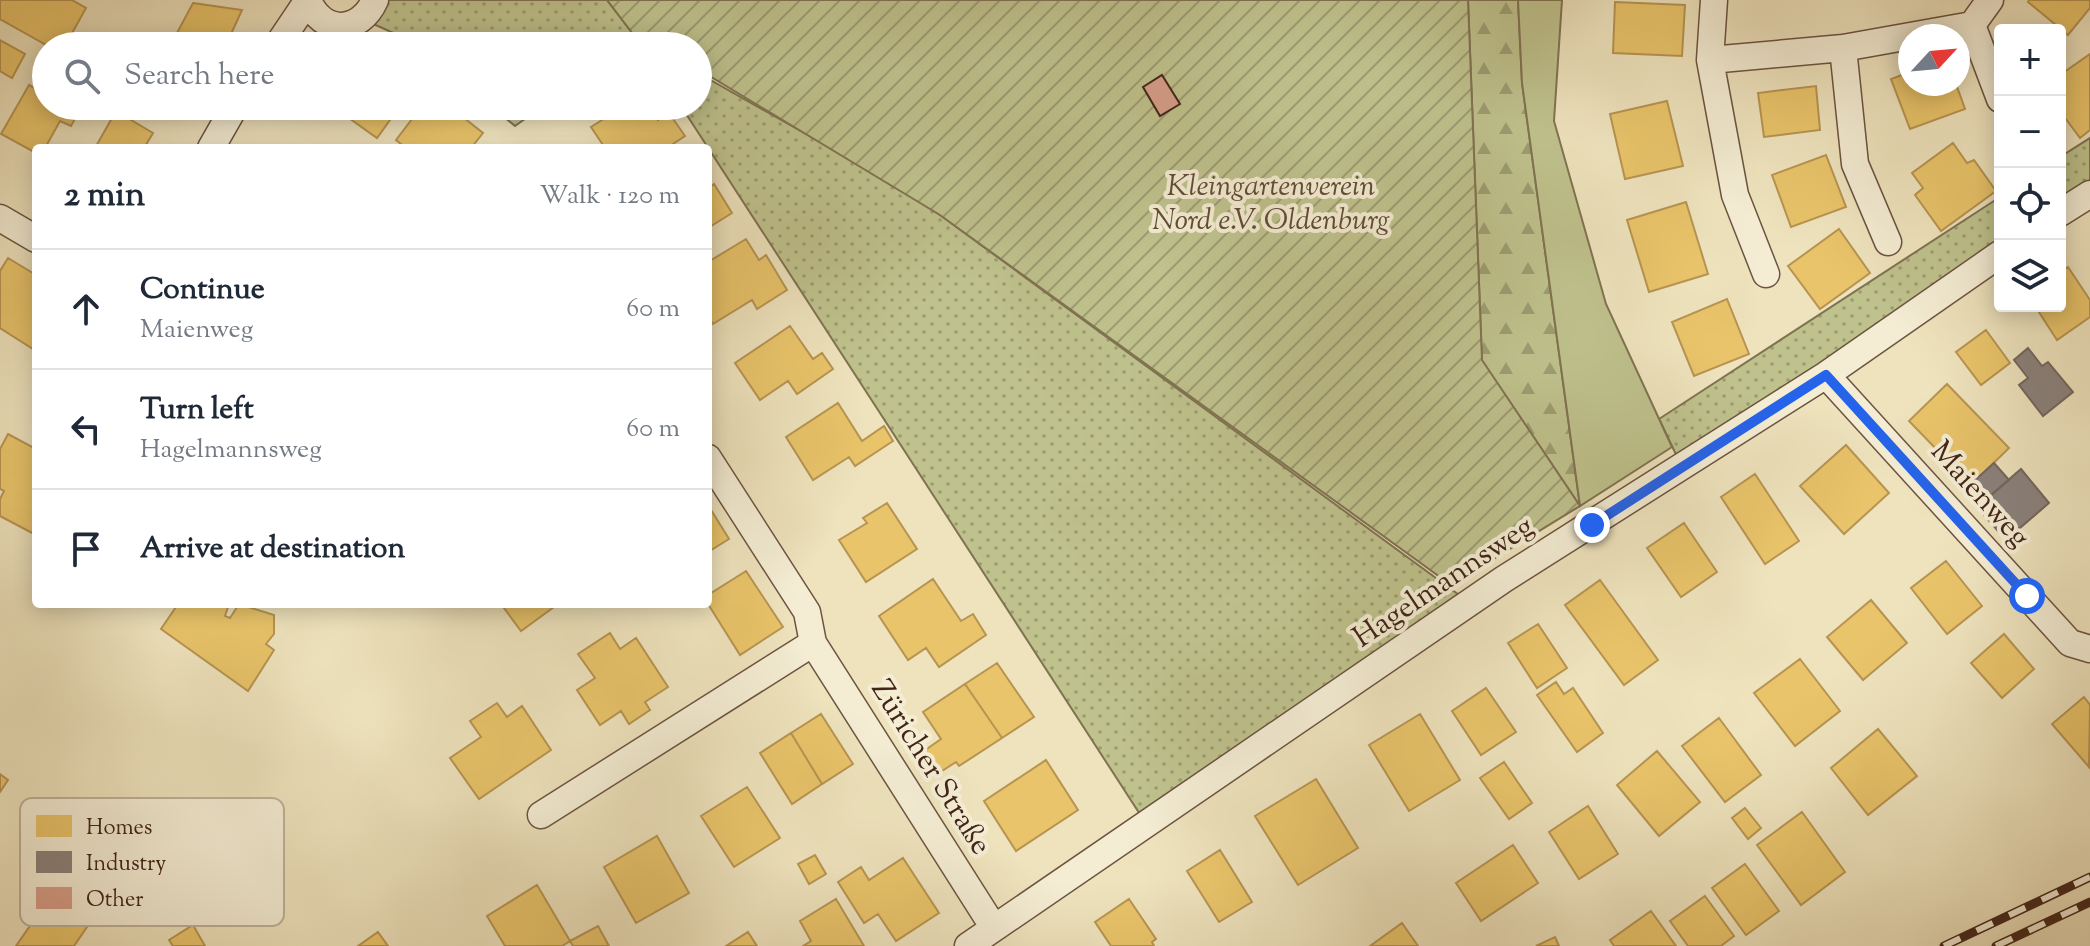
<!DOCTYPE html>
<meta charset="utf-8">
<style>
:root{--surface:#fff;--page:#f2f2f3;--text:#1f2937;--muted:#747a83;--line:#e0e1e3}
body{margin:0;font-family:"Sorts Mill Goudy",serif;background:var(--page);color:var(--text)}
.controls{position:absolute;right:24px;top:24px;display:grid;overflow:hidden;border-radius:8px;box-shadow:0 4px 20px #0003}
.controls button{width:72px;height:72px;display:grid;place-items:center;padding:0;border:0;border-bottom:2px solid var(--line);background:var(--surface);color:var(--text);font:40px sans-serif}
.compass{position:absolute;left:1898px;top:24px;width:72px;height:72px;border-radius:50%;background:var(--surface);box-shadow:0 4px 20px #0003;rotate:64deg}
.stop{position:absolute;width:24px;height:24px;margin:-18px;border:6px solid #2563eb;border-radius:50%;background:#fff}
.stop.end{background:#2563eb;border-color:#fff;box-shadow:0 2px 8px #0008}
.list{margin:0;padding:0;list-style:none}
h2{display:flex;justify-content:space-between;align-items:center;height:104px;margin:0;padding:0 32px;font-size:34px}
h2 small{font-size:26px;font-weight:400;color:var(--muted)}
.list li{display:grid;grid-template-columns:52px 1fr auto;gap:24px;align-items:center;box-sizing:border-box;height:120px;padding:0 32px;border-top:2px solid var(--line)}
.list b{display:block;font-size:30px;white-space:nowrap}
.list p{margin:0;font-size:26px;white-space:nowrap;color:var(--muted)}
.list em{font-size:26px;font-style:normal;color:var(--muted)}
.icon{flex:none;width:44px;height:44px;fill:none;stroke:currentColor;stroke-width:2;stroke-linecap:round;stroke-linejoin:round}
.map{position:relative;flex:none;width:2090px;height:946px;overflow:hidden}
.search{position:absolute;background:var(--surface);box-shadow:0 4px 20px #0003;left:32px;top:32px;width:680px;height:88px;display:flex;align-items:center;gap:20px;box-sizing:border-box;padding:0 28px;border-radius:44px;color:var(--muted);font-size:30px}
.panel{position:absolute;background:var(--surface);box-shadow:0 4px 20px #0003;left:32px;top:144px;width:680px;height:464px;border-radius:8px}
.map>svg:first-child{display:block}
</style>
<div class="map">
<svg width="2090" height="946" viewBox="0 0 2090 946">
<defs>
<pattern id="grass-dots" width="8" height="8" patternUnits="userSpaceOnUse" patternTransform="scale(2)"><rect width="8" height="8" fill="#bfc28d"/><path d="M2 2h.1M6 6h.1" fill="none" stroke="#9d9d72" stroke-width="1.8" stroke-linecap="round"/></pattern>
<pattern id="forest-firs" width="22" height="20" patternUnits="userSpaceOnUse" patternTransform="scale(2)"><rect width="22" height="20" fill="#bfc28d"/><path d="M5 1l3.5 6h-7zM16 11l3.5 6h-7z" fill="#9d9d72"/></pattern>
<pattern id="garden-furrows" width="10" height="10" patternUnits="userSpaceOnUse" patternTransform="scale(2)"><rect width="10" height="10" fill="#bfc28d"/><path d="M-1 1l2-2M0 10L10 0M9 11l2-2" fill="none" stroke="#9d9d72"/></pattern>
</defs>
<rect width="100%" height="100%" fill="#eee3bd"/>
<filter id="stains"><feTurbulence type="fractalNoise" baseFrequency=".0025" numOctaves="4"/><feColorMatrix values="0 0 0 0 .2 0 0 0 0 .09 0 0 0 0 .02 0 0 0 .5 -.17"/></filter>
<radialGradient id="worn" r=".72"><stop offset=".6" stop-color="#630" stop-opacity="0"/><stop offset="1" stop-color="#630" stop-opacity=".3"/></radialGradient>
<path fill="url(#grass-dots)" stroke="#807352" stroke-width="2" d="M 375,0 L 607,0 L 636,38 L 625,46 L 412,46 L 396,34 L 362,19 Z
M 698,73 L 868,169 L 940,215 L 1470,603 L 1147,825 L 681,106 L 698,106 Z
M 491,106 L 543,106 L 515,126 Z
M 2090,138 L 2090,194 L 2060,213 L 2060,157 Z
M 2000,197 L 2000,254 L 1682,467 L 1659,419 Z"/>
<path fill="url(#forest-firs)" stroke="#807352" stroke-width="2" d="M 1468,0 L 1518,0 L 1522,83 L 1580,506 L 1482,361 Z"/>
<path fill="#bfc28d" stroke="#807352" stroke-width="2" d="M 1518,0 L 1562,0 L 1554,121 L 1606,304 L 1672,447 L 1580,506 L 1522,83 Z"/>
<path fill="url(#garden-furrows)" stroke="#807352" stroke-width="2" d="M 607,0 L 1468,0 L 1482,360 L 1580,506 L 1451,585 L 940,215 L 698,69 L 698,46 L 652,46 L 636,38 Z"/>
<path fill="#e9c46a" stroke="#b79451" stroke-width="2" d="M 0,0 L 72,0 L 86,8 L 65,46 L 48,46 L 0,19 Z
M 2029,0 L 2090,0 L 2090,8 L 2068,35 L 2028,2 Z
M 1615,2 L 1685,5 L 1682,56 L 1613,53 Z
M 193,3 L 242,10 L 226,45 L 231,46 L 170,46 Z
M 0,40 L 25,54 L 12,78 L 0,71 Z
M 2090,54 L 2090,130 L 2080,138 L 2060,111 L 2060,75 Z
M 1910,72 L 1910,84 L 1956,84 L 1965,109 L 1910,129 L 1891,79 Z
M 29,85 L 46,94 L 46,106 L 82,106 L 71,126 L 60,121 L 45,148 L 36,148 L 36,153 L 1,134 Z
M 1816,86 L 1820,130 L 1764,137 L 1758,93 Z
M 1667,101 L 1683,166 L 1625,179 L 1610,114 Z
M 332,106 L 400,106 L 377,138 Z
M 422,106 L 449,106 L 483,133 L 471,148 L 406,148 L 396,140 Z
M 624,106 L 649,106 L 658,120 L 669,113 L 685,136 L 667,148 L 605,148 L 591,127 Z
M 116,111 L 153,133 L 144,148 L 95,148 Z
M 1953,143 L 1967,163 L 1974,160 L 1996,191 L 1941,231 L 1915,195 L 1923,188 L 1912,173 Z
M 1826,155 L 1846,207 L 1791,227 L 1772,175 Z
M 708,184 L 710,187 L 714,184 L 732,213 L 708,228 Z
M 1686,202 L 1708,274 L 1649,292 L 1627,220 Z
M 1839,229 L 1870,273 L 1820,309 L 1788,266 Z
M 746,239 L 759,260 L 766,255 L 787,290 L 757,309 L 752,300 L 713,324 L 708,316 L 708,262 Z
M 8,258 L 36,275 L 36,351 L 0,328 L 0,271 Z
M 2068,267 L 2090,300 L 2090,317 L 2057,340 L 2035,306 L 2060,306 L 2060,272 Z
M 1727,299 L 1749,354 L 1694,376 L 1672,322 Z
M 790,326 L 813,359 L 822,353 L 833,369 L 797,394 L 788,381 L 760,400 L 735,363 Z
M 1986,330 L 2010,363 L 1981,385 L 1956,352 Z
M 1947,384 L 2009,448 L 1971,485 L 1909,421 Z
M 838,403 L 862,441 L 884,426 L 893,441 L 855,466 L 849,457 L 813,480 L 786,437 Z
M 8,434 L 36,449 L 36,535 L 0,516 L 0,499 L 4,491 L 0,489 L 0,449 Z
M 1846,445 L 1889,493 L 1844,534 L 1800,486 Z
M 1755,474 L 1799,541 L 1765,564 L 1721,497 Z
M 887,503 L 917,549 L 866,582 L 839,540 L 867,523 L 863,518 Z
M 708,505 L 729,539 L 708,552 Z
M 1684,523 L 1717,572 L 1681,597 L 1647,548 Z
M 1946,561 L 1982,606 L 1947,634 L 1911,588 Z
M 746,571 L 783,627 L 740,655 L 708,604 L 708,595 Z
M 933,579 L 961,621 L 973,614 L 986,635 L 939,667 L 926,648 L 908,660 L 879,616 Z
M 1600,580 L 1658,660 L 1624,685 L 1565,605 Z
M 1871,600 L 1907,643 L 1863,680 L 1827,637 Z
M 178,604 L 229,604 L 225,616 L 230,618 L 239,604 L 274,615 L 274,634 L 266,644 L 274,650 L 248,691 L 161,629 Z
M 501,604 L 558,604 L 521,631 Z
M 1538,624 L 1567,668 L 1537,688 L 1508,643 Z
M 610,633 L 620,649 L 636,638 L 668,687 L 645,702 L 650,710 L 629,724 L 621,711 L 600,725 L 577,690 L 595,678 L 578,654 Z
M 2004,634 L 2034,669 L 2002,698 L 1971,663 Z
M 1800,659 L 1840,711 L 1795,746 L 1754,693 Z
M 997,663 L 1034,717 L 1002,738 L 965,684 Z
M 1556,682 L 1564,694 L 1573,688 L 1603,733 L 1577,752 L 1537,695 Z
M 965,684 L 1002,738 L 959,766 L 956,762 L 939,773 L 924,751 L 941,739 L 923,712 Z
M 1486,688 L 1516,732 L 1481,755 L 1452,711 Z
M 2084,697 L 2090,705 L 2089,767 L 2052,724 Z
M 497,703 L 507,717 L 522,706 L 551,750 L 479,799 L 450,758 L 481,737 L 470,721 Z
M 821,714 L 853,764 L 822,784 L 791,733 Z
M 1420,714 L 1460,780 L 1409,811 L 1369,745 Z
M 1719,718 L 1761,775 L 1725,802 L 1682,746 Z
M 1878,729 L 1917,776 L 1868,815 L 1831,768 Z
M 791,733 L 822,784 L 792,804 L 760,753 Z
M 1657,751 L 1700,802 L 1659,836 L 1617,785 Z
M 1046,760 L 1078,810 L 1016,851 L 984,801 Z
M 1504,762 L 1532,803 L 1509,819 L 1480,778 Z
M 0,774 L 8,780 L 0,792 Z
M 1316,779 L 1358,848 L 1298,885 L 1255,816 Z
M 747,787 L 780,838 L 734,867 L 701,816 Z
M 1588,806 L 1618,854 L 1579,879 L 1549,832 Z
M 1745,808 L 1761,828 L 1748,839 L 1732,818 Z
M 1802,812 L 1845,872 L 1801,905 L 1757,845 Z
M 657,836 L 689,893 L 636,923 L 604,867 Z
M 1513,845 L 1538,883 L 1481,921 L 1456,883 Z
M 1220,850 L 1252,902 L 1219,922 L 1187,871 Z
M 815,855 L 826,874 L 809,884 L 798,864 Z
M 903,858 L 939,913 L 896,941 L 878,914 L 864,923 L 838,882 L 861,867 L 869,880 Z
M 1745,864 L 1779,911 L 1746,935 L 1712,888 Z
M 63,878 L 102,905 L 74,946 L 16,946 Z
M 537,885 L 570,941 L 562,946 L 505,946 L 487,916 Z
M 1705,896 L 1734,936 L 1721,946 L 1688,946 L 1670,921 Z
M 836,899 L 864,946 L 803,946 L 811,941 L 800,921 Z
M 1129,899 L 1156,939 L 1152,942 L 1154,946 L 1111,946 L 1095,922 Z
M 1651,911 L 1676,946 L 1614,946 L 1610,940 Z
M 1402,923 L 1418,946 L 1370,946 Z
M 193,925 L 205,946 L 173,946 L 169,940 Z
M 598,926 L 609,946 L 573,946 L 570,941 Z
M 378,932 L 388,946 L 358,946 Z
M 748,932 L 757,946 L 726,946 Z
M 1555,937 L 1559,946 L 1536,946 Z"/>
<path fill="#8a817c" stroke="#74655e" stroke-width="2" d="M 2028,348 L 2042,366 L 2048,362 L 2073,392 L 2043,416 L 2019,385 L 2028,378 L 2014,360 Z
M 1994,463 L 2009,480 L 1988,498 L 1973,482 Z
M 2021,469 L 2049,503 L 2006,540 L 1977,507 Z"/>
<path fill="#d89e8a" stroke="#412418" stroke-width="2" d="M 1162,75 L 1180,104 L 1160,116 L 1143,87 Z"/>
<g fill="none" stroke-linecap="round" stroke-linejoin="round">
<defs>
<path id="minor" d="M 308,0 C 322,35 360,34 375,0
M 1714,0 L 1710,60 L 1843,48 L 1972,25 L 1990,0
M 1972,25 L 2000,99
M 277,46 L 308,0
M 1843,48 L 1855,164 L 1888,242
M 1710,60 L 1735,195 L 1766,274
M 211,148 L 235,106
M 2060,213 L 2090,194
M 0,218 L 36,239
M 1826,375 L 2070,643 L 2090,649
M 708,458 L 807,612 L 813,643 L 994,928
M 541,815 L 813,643
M 968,946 L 1504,579 L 1826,375 L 2000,254"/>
</defs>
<use href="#minor" stroke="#6c5441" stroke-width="29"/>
<use href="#minor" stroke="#f4edd4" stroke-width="26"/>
<defs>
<path id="rail" d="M 1944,946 L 2090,877
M 1996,946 L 2090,902"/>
</defs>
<use href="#rail" stroke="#412418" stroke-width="9"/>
<use href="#rail" stroke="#f4edd4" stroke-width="6" stroke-dasharray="18" stroke-linecap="butt"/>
</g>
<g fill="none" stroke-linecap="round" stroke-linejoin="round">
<path stroke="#2563eb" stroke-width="10" d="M 1592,525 L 1826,375 L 2027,596"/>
</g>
<g text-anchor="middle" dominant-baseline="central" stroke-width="8" stroke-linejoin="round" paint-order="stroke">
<g font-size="30" font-style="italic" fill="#604c35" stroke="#f4edd4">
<text x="1271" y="187">Kleingartenverein<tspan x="1271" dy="34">Nord e.V. Oldenburg</tspan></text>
</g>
<g font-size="30" fill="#412418" stroke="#f4edd4">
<text transform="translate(1979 495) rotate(48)">Maienweg</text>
<text transform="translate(1444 583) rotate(-34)">Hagelmannsweg</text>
<text transform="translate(930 768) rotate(58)">Züricher Straße</text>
</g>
</g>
<rect x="20" y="798" width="264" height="128" rx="12" fill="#f4edd4" stroke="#beb19c" stroke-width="2"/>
<rect x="36" y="815" width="36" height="22" fill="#e9c46a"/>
<rect x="36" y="851" width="36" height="22" fill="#8a817c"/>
<rect x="36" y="887" width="36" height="22" fill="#d89e8a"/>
<g font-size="22" fill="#412418">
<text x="86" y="834">Homes</text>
<text x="86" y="870">Industry</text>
<text x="86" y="906">Other</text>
</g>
<rect width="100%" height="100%" filter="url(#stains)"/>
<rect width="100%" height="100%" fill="url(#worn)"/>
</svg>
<div class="controls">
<button>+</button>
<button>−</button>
<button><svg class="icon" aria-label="locate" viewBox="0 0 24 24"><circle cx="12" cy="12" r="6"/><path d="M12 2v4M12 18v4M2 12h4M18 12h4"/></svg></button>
<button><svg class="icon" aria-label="layers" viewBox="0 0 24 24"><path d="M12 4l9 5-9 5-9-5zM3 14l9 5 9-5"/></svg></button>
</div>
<svg class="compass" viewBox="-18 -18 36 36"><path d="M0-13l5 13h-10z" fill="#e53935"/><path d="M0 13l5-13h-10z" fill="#747a83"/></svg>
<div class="stop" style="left:2027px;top:596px"></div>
<div class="stop end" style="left:1592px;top:525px"></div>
<div class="search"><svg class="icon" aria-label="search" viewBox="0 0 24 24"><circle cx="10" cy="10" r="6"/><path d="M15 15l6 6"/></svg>Search here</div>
<section class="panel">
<h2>2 min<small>Walk · 120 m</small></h2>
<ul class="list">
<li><svg class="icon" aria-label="ahead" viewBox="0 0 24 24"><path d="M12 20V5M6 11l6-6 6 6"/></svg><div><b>Continue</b><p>Maienweg</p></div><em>60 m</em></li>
<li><svg class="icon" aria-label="left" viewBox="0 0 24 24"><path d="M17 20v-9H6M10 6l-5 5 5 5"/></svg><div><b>Turn left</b><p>Hagelmannsweg</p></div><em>60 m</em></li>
<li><svg class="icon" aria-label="arrive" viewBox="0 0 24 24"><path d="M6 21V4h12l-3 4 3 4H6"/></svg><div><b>Arrive at destination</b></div></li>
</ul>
</section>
</div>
